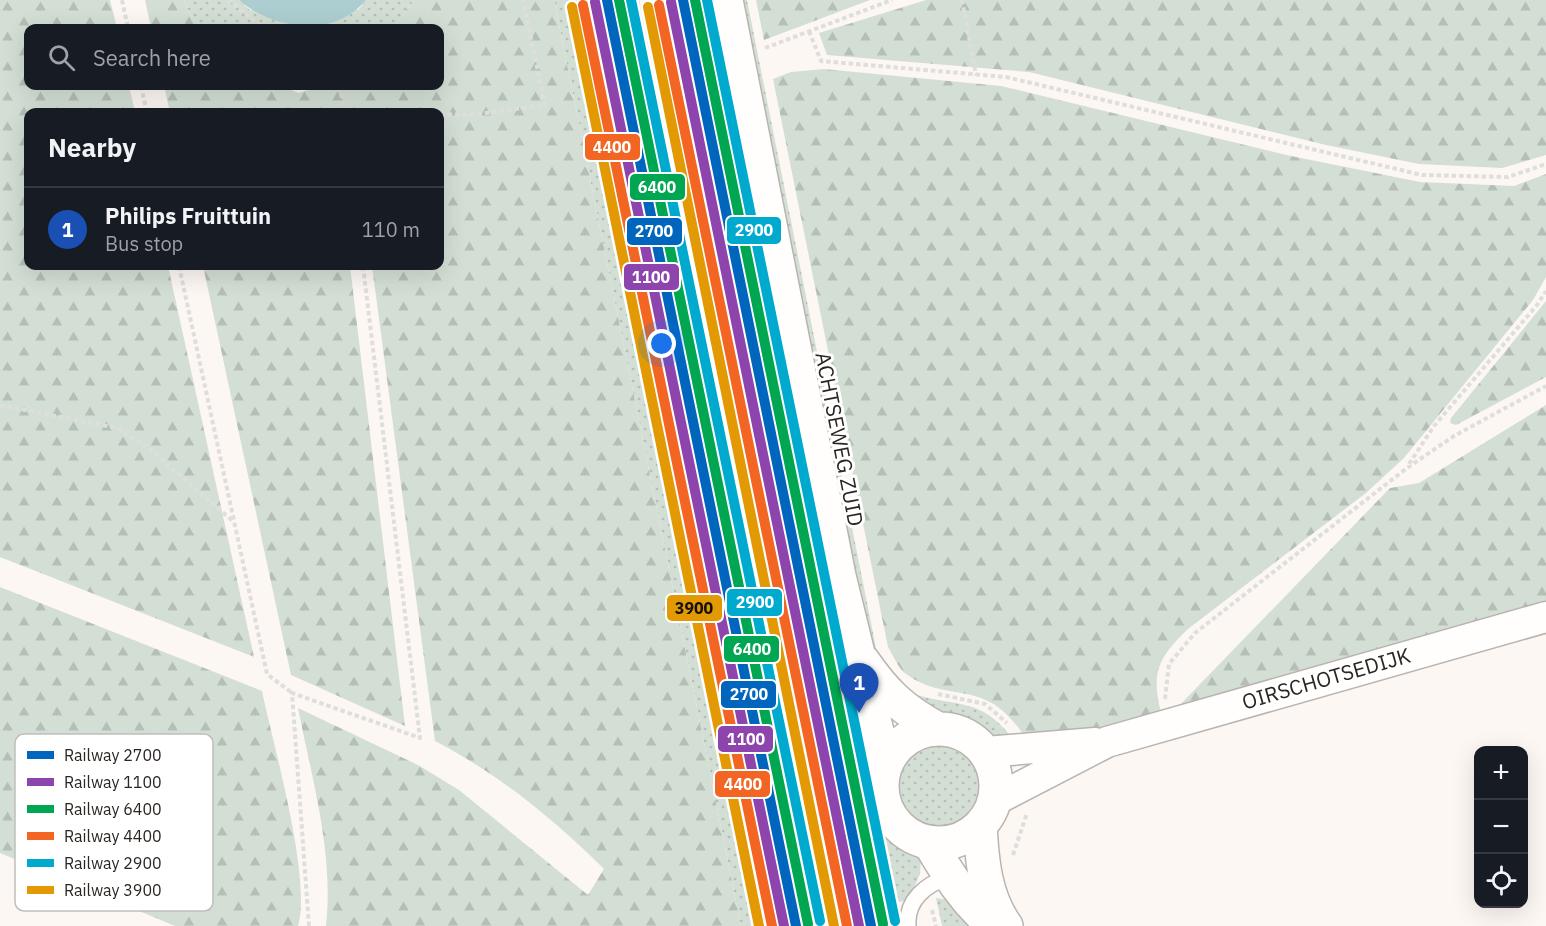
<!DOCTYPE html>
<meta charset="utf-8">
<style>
:root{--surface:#171b24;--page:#242831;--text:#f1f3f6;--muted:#9ea1a6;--line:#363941;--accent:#746e6a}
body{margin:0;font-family:"IBM Plex Sans",sans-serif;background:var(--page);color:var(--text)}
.controls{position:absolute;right:18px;bottom:18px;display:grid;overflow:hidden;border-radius:12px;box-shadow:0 6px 24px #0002}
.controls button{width:54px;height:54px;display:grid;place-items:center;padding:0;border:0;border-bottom:2px solid var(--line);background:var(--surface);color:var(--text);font:30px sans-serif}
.you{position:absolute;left:662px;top:344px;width:21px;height:21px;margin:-15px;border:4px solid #fff;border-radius:50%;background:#1a73e8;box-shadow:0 0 0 9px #1a73e833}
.badge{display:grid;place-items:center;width:39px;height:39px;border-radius:50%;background:var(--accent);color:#fff;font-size:20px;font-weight:700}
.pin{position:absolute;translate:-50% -50px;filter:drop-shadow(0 2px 3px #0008)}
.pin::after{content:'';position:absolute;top:32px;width:21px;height:18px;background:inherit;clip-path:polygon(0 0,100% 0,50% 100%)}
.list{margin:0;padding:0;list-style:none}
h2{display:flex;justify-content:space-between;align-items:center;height:78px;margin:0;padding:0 24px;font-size:26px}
h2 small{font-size:20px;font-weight:400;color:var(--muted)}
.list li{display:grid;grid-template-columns:39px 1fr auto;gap:18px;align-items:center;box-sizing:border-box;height:84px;padding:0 24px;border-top:2px solid var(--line)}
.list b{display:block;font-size:22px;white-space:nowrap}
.list p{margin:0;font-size:20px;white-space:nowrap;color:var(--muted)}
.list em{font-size:20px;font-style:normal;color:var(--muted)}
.icon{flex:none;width:33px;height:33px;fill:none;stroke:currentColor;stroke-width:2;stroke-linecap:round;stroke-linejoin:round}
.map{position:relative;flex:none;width:1546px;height:926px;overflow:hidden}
.search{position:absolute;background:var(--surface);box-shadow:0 6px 24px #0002;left:24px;top:24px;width:420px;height:66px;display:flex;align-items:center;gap:15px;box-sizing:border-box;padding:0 21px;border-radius:12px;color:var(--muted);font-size:22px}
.panel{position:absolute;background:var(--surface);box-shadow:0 6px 24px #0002;left:24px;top:108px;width:420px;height:162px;border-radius:12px}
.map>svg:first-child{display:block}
</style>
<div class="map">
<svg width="1546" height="926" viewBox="0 0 1546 926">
<defs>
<pattern id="grass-dots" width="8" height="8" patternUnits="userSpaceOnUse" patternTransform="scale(1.5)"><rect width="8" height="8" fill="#d3dfd5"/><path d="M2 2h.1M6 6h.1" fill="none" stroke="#b5bfb7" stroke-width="1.8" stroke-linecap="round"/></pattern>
<pattern id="forest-firs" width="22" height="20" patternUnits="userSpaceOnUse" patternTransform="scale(1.5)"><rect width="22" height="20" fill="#d3dfd5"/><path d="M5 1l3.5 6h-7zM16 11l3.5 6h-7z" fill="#b5bfb7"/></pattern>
</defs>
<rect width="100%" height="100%" fill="#fcf7f2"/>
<path fill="url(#grass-dots)" d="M 184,0 L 239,0 L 250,10 L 358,10 L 366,0 L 414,0 L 394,28 L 204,28 L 191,16 Z
M 554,0 L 590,0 L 778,926 L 741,926 Z
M 697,0 L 711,0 L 836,635 L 853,686 L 847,688 C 856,712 868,737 874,762 C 878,780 867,793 879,817 C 890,839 912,843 921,858 L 920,874 L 909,900 L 888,904 L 892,926 L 883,926 Z
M 740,0 L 747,0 L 876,648 L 890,681 L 866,636 Z
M 911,693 C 954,708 980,695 1013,739 L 993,737 L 966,723 L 930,714 Z
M899 787a41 41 0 1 1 82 0a41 41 0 1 1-82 0Z
M 936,898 L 948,900 L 977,926 L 942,926 Z"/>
<path fill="url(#forest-firs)" d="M 0,0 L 110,0 L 117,28 L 28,28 L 28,86 L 129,86 L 135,112 L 28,112 L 28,266 L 168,266 L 254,657 L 0,557 Z
M 145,0 L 184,0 L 191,16 L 204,28 L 151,28 Z
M 414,0 L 554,0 L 741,926 L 326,926 C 334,852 312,780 298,708 L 418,765 L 459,790 L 588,895 L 604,869 C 552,818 500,775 435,741 L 372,266 L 440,266 L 440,112 L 170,112 L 164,86 L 281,86 L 299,93 L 320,86 L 440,86 L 440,28 L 394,28 Z
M 756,0 L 870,0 L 764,40 Z
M 926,0 L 1546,0 L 1546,155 L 1502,168 L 1419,164 L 1326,145 L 1029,72 L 827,55 L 819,33 Z
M 824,69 L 1001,86 L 1291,156 L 1420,182 L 1514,186 L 1546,174 L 1546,277 L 1533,300 L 1404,458 L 1366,493 L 1188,629 C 1158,658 1151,672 1161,713 L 1103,730 L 1023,734 C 984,676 949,705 906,674 C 898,668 893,655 888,647 L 773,79 L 791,72 Z
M 203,266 L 350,266 L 405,726 L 291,675 Z
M 1546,301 L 1546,377 L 1456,425 L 1450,423 L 1451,418 Z
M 1546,405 L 1546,604 L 1175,710 L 1390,488 L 1419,483 Z
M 0,587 L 262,691 C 273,744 312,879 298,926 L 175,926 L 0,853 Z"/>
<path fill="#adced0" d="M 239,0 L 366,0 C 334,39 273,30 239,0 Z
M 567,0 L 573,0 L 761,926 L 755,926 Z"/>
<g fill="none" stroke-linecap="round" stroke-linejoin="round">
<defs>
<path id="lane" d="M 908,926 C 906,900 926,884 949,877"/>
<path id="street" d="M 986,752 L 1095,743
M 995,800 L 1107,742 L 1546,617"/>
<path id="secondary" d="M 726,0 L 839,576 L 885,764
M 863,661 C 885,693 902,709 936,728
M882 786a57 57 0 1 1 114 0a57 57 0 1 1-114 0Z
M 980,826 C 982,861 985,897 1006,926
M 929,842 C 948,874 965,902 994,926"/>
</defs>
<use href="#lane" stroke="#b9b4b0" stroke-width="18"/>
<use href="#street" stroke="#b9b4b0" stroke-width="33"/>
<use href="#secondary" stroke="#b9b4b0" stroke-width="36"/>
<path stroke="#dededc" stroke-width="4" stroke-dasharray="4.5 3" stroke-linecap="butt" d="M 122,0 L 128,28
M 228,0 L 261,26 L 274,28
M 962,0 L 976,75
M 809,31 L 821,61 L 1006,77 L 1422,175 L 1508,177 L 1546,164
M 765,48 L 892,0
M 141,86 L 147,112
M 340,86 L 344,112
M 440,114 L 471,115 L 545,105 L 523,0
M 179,266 L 267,674 L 292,693
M 0,405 L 117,428 L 146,446 L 234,522
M 1409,464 L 1434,426 L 1537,305 L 1546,291
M 938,694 L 985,704 L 1007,723
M 1165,699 L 1169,664 L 1195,633 L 1407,468 L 1454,436 L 1546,386
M 1013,855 L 1027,813
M 932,910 L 936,926
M 309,926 L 292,693 L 420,738 L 363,266"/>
<use href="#lane" stroke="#fffefd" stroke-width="15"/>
<use href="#street" stroke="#fffefd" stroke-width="30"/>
<use href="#secondary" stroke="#fffefd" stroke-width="33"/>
<path stroke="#dad8d8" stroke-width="4.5" d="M 637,0 L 825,926"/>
<defs>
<path id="rail-1" d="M 607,0 L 796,926
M 683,0 L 871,926"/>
<path id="rail-2" d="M 595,2 L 784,926
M 671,2 L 859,926"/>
<path id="rail-3" d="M 619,0 L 808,924
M 695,0 L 883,924"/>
<path id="rail-4" d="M 583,5 L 772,926
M 659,5 L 847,926"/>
<path id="rail-5" d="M 631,0 L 820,921
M 707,0 L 895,921"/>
<path id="rail-6" d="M 572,7 L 759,926
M 648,7 L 834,926"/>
</defs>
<use href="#rail-1" stroke="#fff" stroke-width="15"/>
<use href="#rail-2" stroke="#fff" stroke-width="15"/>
<use href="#rail-3" stroke="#fff" stroke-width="15"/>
<use href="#rail-4" stroke="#fff" stroke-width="15"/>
<use href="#rail-5" stroke="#fff" stroke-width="15"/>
<use href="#rail-6" stroke="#fff" stroke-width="15"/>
<use href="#rail-1" stroke="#0065bd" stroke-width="10"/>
<use href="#rail-2" stroke="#8e44ad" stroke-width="10"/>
<use href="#rail-3" stroke="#00a651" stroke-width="10"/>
<use href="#rail-4" stroke="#f26522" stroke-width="10"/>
<use href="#rail-5" stroke="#00a9ce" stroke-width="10"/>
<use href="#rail-6" stroke="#e29903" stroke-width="10"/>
</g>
<g text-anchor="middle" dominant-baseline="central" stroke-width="6" stroke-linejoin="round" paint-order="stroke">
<g font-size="21" fill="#2a2521" stroke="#fff">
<text transform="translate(840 439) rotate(79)">ACHTSEWEG ZUID</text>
<text transform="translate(1326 678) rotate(-16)">OIRSCHOTSEDIJK</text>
</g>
</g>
<rect x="15" y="734" width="198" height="177" rx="9" fill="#fff" stroke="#bfbebc" stroke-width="1.5"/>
<rect x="27" y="751" width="27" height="8" fill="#0065bd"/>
<rect x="27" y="778" width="27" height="8" fill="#8e44ad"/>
<rect x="27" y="805" width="27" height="8" fill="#00a651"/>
<rect x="27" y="832" width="27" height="8" fill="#f26522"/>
<rect x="27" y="859" width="27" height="8" fill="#00a9ce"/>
<rect x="27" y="886" width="27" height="8" fill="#e29903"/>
<g font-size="16" fill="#2a2521">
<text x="64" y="761">Railway 2700</text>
<text x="64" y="788">Railway 1100</text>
<text x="64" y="815">Railway 6400</text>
<text x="64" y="842">Railway 4400</text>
<text x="64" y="869">Railway 2900</text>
<text x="64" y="896">Railway 3900</text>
</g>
<g stroke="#fff" stroke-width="2">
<rect x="584" y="133" width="57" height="28" rx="6" fill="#f26522"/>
<rect x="629" y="173" width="57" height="28" rx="6" fill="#00a651"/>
<rect x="726" y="216" width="56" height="29" rx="6" fill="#00a9ce"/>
<rect x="626" y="217" width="57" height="29" rx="6" fill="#0065bd"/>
<rect x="623" y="263" width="57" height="28" rx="6" fill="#8e44ad"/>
<rect x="726" y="588" width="57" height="29" rx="6" fill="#00a9ce"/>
<rect x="666" y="594" width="57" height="28" rx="6" fill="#e29903"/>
<rect x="723" y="635" width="57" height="28" rx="6" fill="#00a651"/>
<rect x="720" y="680" width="57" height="29" rx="6" fill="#0065bd"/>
<rect x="717" y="725" width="57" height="28" rx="6" fill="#8e44ad"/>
<rect x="714" y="770" width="57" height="28" rx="6" fill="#f26522"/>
</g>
<g font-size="16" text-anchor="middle" font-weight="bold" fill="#fff">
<text x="612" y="153">4400</text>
<text x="657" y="193">6400</text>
<text x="754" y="236">2900</text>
<text x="654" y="237">2700</text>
<text x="651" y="283">1100</text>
<text x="755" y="608">2900</text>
<text x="752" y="655">6400</text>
<text x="749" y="700">2700</text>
<text x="746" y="745">1100</text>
<text x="743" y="790">4400</text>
</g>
<g font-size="16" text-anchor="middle" font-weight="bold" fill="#111">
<text x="694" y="614">3900</text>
</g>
</svg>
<div class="controls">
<button>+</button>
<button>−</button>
<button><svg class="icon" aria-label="locate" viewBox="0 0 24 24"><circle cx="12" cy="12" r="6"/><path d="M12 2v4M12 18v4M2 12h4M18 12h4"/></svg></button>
</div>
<div class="you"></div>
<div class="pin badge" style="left:859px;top:713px;background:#1a4fb4">1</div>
<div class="search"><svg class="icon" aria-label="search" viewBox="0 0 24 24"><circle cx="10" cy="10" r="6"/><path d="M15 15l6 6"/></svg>Search here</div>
<section class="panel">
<h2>Nearby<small></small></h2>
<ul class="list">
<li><span class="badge" style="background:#1a4fb4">1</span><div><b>Philips Fruittuin</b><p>Bus stop</p></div><em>110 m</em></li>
</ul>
</section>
</div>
